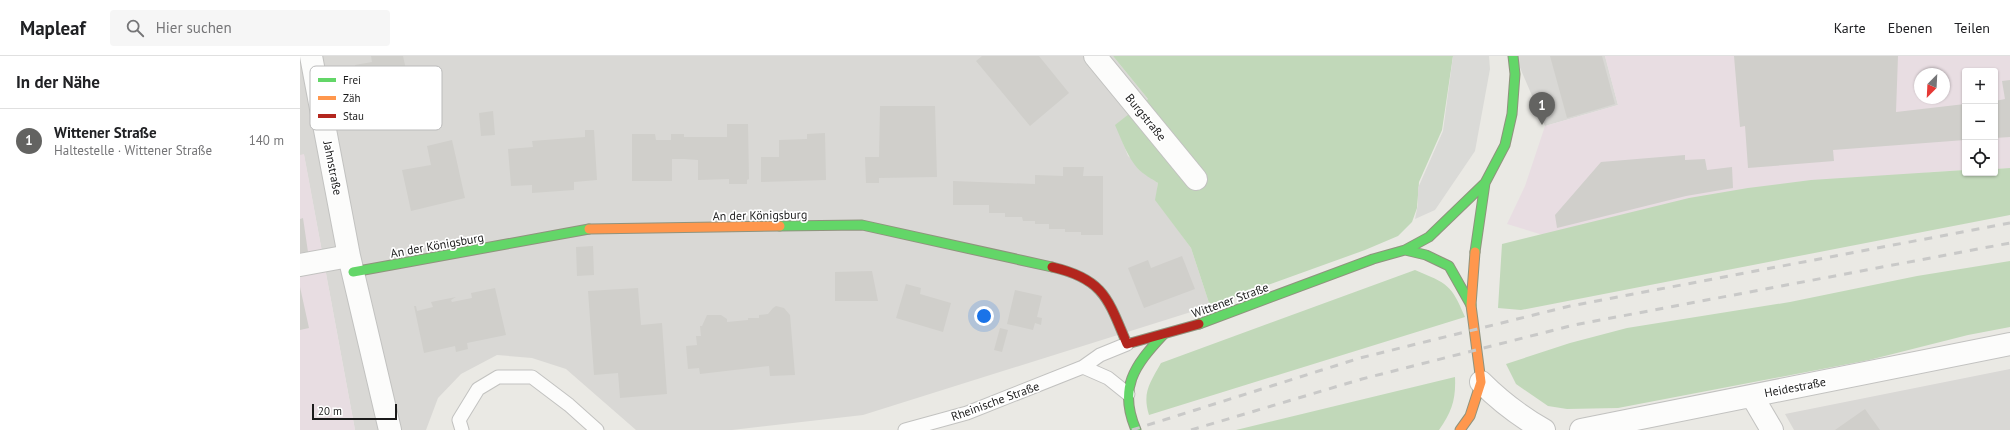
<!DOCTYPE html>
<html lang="de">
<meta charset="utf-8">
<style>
:root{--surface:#fff;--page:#f6f6f6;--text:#202124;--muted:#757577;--line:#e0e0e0;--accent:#636361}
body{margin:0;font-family:"PT Sans",sans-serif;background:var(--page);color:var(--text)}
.controls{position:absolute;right:12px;top:12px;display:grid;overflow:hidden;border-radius:4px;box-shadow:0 1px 3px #0004}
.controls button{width:36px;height:36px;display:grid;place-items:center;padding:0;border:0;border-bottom:1px solid var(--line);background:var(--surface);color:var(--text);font:20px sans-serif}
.compass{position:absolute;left:1614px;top:12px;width:36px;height:36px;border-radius:50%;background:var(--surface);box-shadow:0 1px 3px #0004;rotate:204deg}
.scale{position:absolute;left:12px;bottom:10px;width:85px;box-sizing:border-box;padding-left:4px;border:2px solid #1b1b1b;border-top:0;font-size:11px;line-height:14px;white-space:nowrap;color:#1b1b1b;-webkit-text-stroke:3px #fff;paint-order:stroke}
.you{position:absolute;left:684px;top:260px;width:14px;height:14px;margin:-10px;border:3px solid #fff;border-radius:50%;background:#1a73e8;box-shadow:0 0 0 6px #1a73e833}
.badge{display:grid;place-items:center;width:26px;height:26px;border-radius:50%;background:var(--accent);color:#fff;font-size:13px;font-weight:700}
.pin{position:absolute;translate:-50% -33px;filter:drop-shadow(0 1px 2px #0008)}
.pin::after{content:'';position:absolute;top:21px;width:14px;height:12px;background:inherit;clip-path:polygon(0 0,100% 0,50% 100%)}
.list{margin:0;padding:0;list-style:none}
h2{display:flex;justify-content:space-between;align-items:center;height:52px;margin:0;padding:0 16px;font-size:17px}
h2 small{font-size:13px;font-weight:400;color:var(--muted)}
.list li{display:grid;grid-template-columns:26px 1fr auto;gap:12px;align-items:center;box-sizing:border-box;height:64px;padding:0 16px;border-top:1px solid var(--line)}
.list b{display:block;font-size:15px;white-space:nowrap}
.list p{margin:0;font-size:13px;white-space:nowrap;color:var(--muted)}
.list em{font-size:13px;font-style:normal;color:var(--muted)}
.icon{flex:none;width:22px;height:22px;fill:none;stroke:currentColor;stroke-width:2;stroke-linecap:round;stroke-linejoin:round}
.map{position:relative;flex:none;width:1710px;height:374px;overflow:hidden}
header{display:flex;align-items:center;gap:24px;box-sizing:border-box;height:56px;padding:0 20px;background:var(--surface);border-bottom:1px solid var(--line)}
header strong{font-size:19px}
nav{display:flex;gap:22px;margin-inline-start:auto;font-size:14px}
.search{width:280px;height:36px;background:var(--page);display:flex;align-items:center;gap:10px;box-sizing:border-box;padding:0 14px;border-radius:4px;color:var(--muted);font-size:15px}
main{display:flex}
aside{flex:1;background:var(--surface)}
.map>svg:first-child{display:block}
</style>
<header>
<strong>Mapleaf</strong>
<div class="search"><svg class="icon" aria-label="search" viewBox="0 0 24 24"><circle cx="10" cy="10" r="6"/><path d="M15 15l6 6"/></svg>Hier suchen</div>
<nav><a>Karte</a><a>Ebenen</a><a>Teilen</a></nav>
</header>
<main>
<aside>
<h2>In der Nähe<small></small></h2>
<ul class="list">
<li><span class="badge">1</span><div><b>Wittener Straße</b><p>Haltestelle · Wittener Straße</p></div><em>140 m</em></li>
</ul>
</aside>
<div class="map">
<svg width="1710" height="374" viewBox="0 0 1710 374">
<rect width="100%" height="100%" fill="#eae9e4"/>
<path fill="#d9d8d5" d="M 0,0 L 813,0 L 848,43 L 816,69 L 828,100 L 833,104 L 838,113 L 858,127 L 856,144 L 891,192 L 910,250 L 563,359 L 432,374 L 336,374 L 266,313 L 232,302 L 197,299 L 161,318 L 138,342 L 126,374 L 55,374 L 4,99 L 0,99 Z
M 1215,0 L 1305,0 L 1318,49 L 1245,70 Z
M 1710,313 L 1710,374 L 1494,374 L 1485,358 Z"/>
<path fill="#e8dde2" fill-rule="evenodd" d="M 1305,0 L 1710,0 L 1710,112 L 1695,113 L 1695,15 L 1665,15 L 1665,114 L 1630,116 L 1243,179 L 1207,168 L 1225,130 L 1245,70 L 1318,49 ZM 1620,18 L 1644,18 L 1644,42 L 1620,42 Z
M 4,98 L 55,374 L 0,374 L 0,99 Z"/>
<path fill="#c1d8b9" d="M 813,0 L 1153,0 L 1142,74 L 1119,126 L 1117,152 L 1112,166 L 1098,180 L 1065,194 L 910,250 L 891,192 L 855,144 L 858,127 C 852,123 843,118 838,113 C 827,100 822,85 815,69 L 848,43 Z
M 1710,112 L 1710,159 L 1221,254 L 1198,252 L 1202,188 L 1389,142 L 1448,132 L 1511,124 L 1665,114 L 1665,117 L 1695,117 L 1695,113 Z
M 1710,205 L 1710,271 L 1668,279 L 1569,304 L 1318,352 L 1267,353 L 1248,350 L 1216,328 L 1206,308 L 1270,287 L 1327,272 L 1490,246 L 1617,220 Z
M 1115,214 C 1148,228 1151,228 1165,261 L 849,359 C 842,336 850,327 861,307 Z
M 1155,321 C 1156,343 1152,356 1139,374 L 936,374 Z"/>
<path fill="#dadad7" d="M 1153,0 L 1189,0 L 1190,13 L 1175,95 L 1135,154 L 1115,163 L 1118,148 L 1118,132 L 1143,75 Z"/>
<path fill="#d0cfcb" d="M 71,0 L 103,0 L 111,36 L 63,45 L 59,26 L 56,26 L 54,14 L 56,13 L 55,9 L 72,6 Z
M 682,0 L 739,0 L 769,37 L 730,70 L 676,5 Z
M 1250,0 L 1302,0 L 1315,48 L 1267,62 Z
M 1434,0 L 1598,0 L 1596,56 L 1665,48 L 1665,84 L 1533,94 L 1534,105 L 1448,112 L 1445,70 L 1440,71 Z
M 1710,24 L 1710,81 L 1695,82 L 1695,45 L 1705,43 L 1702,25 Z
M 580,50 L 635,50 L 637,121 L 579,122 L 579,127 L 566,127 L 565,101 L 579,101 Z
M 193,55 L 195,79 L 181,80 L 179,57 Z
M 427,68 L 448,68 L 449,123 L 447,124 L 447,128 L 429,128 L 429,123 L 398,124 L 398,104 L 384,103 L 372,103 L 372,125 L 332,125 L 332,78 L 355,78 L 356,84 L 371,84 L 371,78 L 384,78 L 384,81 L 427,81 Z
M 285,74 L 294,74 L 297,124 L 274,126 L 274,134 L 232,137 L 232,129 L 211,130 L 208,93 L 233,91 L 232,85 L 285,81 Z
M 525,77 L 526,124 L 461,126 L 461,101 L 479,101 L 479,84 L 507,83 L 507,78 Z
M 152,84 L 165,142 L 111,155 L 102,114 L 131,109 L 127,90 Z
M 1385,99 L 1385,104 L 1405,103 L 1407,114 L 1432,111 L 1433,132 L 1386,140 L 1257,172 L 1255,159 L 1301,106 Z
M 763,111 L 784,111 L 783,120 L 803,120 L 803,179 L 781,179 L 781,176 L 765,176 L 765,173 L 749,173 L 749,168 L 735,168 L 735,165 L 723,165 L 722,161 L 705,161 L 705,157 L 689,157 L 689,149 L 653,149 L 653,125 L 735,128 L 735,119 L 763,120 Z
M 3,162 L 8,196 L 0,197 L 0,163 Z
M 293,190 L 294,219 L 277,220 L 276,191 Z
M 882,200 L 895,233 L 844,252 L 828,212 L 848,204 L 851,212 Z
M 572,215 L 578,245 L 535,245 L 535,216 Z
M 606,228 L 621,232 L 620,238 L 651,247 L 643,276 L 596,262 Z
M 0,231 L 9,272 L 0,274 Z
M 195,232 L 206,279 L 167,287 L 168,293 L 156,296 L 155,290 L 124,297 L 114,250 L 116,250 L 117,255 L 133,251 L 131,246 L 156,241 L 151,244 L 152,246 L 172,242 L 171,237 Z
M 338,232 L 341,269 L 362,267 L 367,338 L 320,342 L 318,317 L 294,319 L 288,235 Z
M 715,234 L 742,240 L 737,261 L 742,262 L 741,269 L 735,267 L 733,274 L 707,268 Z
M 476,250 L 484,252 L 490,259 L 495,319 L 470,320 L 469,310 L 400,318 L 399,312 L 388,313 L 386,290 L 397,289 L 396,280 L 401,280 L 400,270 L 402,270 L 407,259 L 421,259 L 427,263 L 427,266 L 448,264 L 448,262 L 459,262 L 459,259 L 468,258 L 473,252 Z
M 700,272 L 708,274 L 702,296 L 694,294 Z
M 1565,353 L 1580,374 L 1535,374 Z"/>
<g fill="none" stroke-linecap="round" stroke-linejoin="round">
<defs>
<path id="lane" d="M 783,311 L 808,322 L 828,338
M 162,374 L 159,364 L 178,333 L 198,321 L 232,321 L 269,349 L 297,374
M 605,374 L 667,357 L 783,311 L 800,299 L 827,288"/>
<path id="street" d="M 11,0 L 49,200 L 90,374
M 795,0 L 896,123
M 0,209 L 49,200
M 1181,326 C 1200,345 1221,361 1244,374
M 1452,340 L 1472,374
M 1281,374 L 1710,288"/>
<path id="fast" d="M 480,170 L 562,169 L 752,211
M 1105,194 L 1126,199 L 1149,210 L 1171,249
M 1175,196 L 1185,127 L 1205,89 L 1212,58 L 1215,18 L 1213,0
M 53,216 L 289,173
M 899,268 L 1073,203 L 1105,194 L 1129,181 L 1185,127
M 836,374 C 818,332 834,310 863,279"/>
<path id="slow" d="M 289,173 L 480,170
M 1160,374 L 1170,360 L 1181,326 L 1171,249 L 1175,196"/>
<path id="jam" d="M 752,211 C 804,223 808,243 827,288 L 899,268"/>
</defs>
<use href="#lane" stroke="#c2c2c0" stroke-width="15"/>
<use href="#street" stroke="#c2c2c0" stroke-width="24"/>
<use href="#fast" stroke="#8f937d" stroke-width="11"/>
<use href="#slow" stroke="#8f937d" stroke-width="11"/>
<use href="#jam" stroke="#8f937d" stroke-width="11"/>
<use href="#lane" stroke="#fcfcfb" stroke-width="13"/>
<use href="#street" stroke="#fcfcfb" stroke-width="22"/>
<use href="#fast" stroke="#63d668" stroke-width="9"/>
<use href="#slow" stroke="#ff974d" stroke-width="9"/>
<use href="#jam" stroke="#b3261e" stroke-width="9"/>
<path stroke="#c9c9c8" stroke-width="3" stroke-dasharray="8 8" stroke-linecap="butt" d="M 832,374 L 1060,302 L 1270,250 L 1710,167
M 891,374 L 1062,323 L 1274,269 L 1710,187"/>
</g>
<g text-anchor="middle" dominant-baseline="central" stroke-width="3.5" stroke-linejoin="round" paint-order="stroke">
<g font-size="12" fill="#1b1b1b" stroke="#fff">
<text transform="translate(846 61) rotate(51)">Burgstraße</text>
<text transform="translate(33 112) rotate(79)">Jahnstraße</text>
<text transform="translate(460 159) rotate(-1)">An der Königsburg</text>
<text transform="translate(137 189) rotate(-10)">An der Königsburg</text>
<text transform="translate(930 244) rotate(-20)">Wittener Straße</text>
<text transform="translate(1495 331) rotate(-11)">Heidestraße</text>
<text transform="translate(695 345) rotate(-20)">Rheinische Straße</text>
</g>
</g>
<rect x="10" y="10" width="132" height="64" rx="6" fill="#fff" stroke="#bbb" stroke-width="1"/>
<rect x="18" y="22" width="18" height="4" fill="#63d668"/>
<rect x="18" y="40" width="18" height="4" fill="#ff974d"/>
<rect x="18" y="58" width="18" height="4" fill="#b3261e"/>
<g font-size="11" fill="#1b1b1b">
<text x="43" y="28">Frei</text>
<text x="43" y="46">Zäh</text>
<text x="43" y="64">Stau</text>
</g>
</svg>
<div class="controls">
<button>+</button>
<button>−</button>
<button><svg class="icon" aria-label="locate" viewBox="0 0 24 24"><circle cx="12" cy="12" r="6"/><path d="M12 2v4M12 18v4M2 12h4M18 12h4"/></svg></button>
</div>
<svg class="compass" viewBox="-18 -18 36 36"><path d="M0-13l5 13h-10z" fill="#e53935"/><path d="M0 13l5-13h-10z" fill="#757577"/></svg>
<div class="scale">20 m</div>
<div class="you"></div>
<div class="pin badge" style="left:1242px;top:69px">1</div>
</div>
</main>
